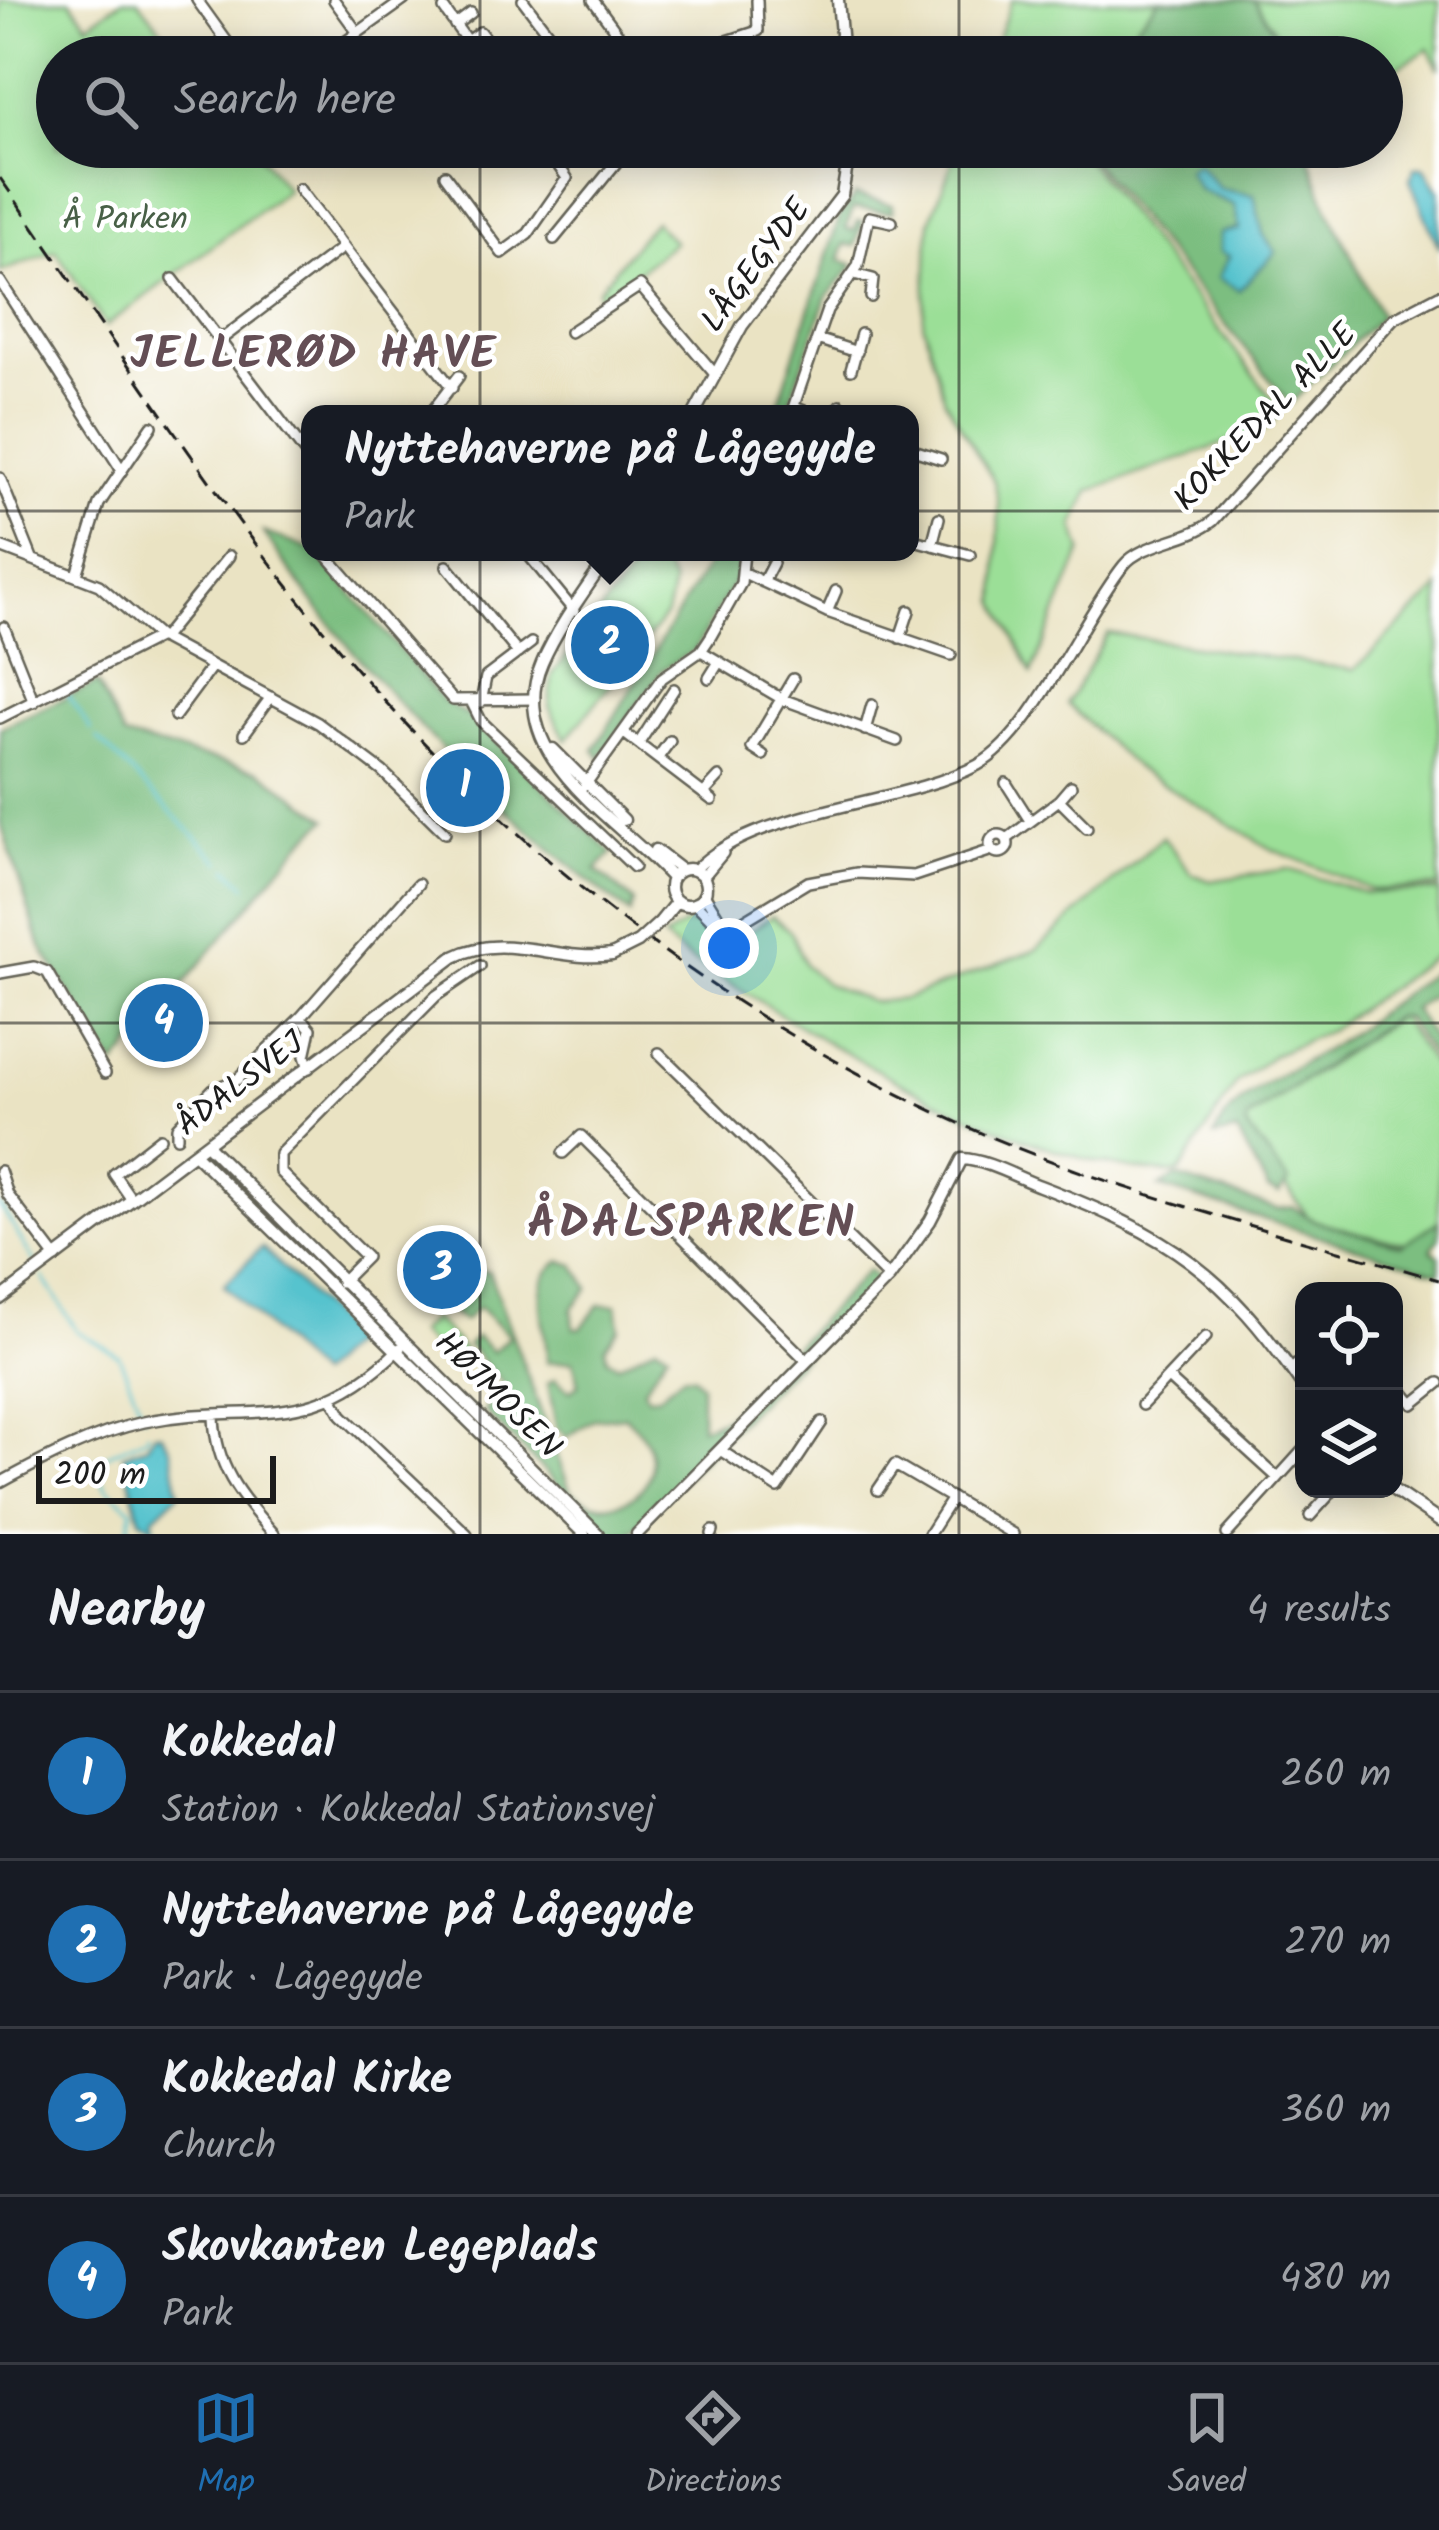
<!DOCTYPE html>
<meta charset="utf-8">
<style>
:root{--surface:#171b24;--page:#242831;--text:#f1f3f6;--muted:#9ea1a6;--line:#363941;--accent:#1f6fb2}
body{margin:0;font-family:Kalam,sans-serif;background:var(--page);color:var(--text)}
.controls{position:absolute;right:36px;bottom:36px;display:grid;overflow:hidden;border-radius:24px;box-shadow:0 6px 30px #0003}
.controls button{width:108px;height:108px;display:grid;place-items:center;padding:0;border:0;border-bottom:3px solid var(--line);background:var(--surface);color:var(--text);font:60px sans-serif}
.scale{position:absolute;left:36px;bottom:30px;width:240px;box-sizing:border-box;padding-left:12px;border:6px solid #1c1c1c;border-top:0;font-size:33px;line-height:42px;white-space:nowrap;color:#1c1c1c;-webkit-text-stroke:9px #fff;paint-order:stroke}
.you{position:absolute;left:729px;top:948px;width:42px;height:42px;margin:-30px;border:9px solid #fff;border-radius:50%;background:#1a73e8;box-shadow:0 0 0 18px #1a73e833}
.badge{display:grid;place-items:center;width:78px;height:78px;border-radius:50%;background:var(--accent);color:#fff;font-size:39px;font-weight:700}
.pin{position:absolute;translate:-50% -50%;border:6px solid #fff;box-shadow:0 3px 12px #0006}
.popup{position:absolute;left:301px;top:405px;width:618px;height:156px;box-sizing:border-box;display:grid;place-content:center;border-radius:24px;background:var(--surface);filter:drop-shadow(0 3px 9px #0005);font-size:39px;white-space:nowrap;color:var(--muted)}
.popup b{font-size:45px;color:var(--text)}
.popup::after{content:'';position:absolute;left:50%;top:100%;margin-left:-24px;border:24px solid transparent;border-top-color:var(--surface)}
.list{margin:0;padding:0;list-style:none}
h2{display:flex;justify-content:space-between;align-items:center;height:156px;margin:0;padding:0 48px;font-size:51px}
h2 small{font-size:39px;font-weight:400;color:var(--muted)}
.list li{display:grid;grid-template-columns:78px 1fr auto;gap:36px;align-items:center;box-sizing:border-box;height:168px;padding:0 48px;border-top:3px solid var(--line)}
.list b{display:block;font-size:45px;white-space:nowrap}
.list p{margin:0;font-size:39px;white-space:nowrap;color:var(--muted)}
.list em{font-size:39px;font-style:normal;color:var(--muted)}
.icon{flex:none;width:66px;height:66px;fill:none;stroke:currentColor;stroke-width:2;stroke-linecap:round;stroke-linejoin:round}
.map{position:relative;flex:none;width:1439px;height:1534px;overflow:hidden}
.search{position:absolute;background:var(--surface);box-shadow:0 6px 30px #0003;left:36px;right:36px;top:36px;height:132px;display:flex;align-items:center;gap:30px;box-sizing:border-box;padding:0 42px;border-radius:66px;color:var(--muted);font-size:45px}
.sheet{height:828px;background:var(--surface)}
nav{display:flex;justify-content:space-around;align-items:center;box-sizing:border-box;height:168px;border-top:3px solid var(--line);background:var(--surface);font-size:33px;color:var(--muted)}
nav a{display:grid;justify-items:center;gap:6px}
nav .on{color:var(--accent)}
.map>svg:first-child{display:block}
</style>
<div class="map">
<svg width="1439" height="1534" viewBox="0 0 1439 1534">
<rect width="100%" height="100%" fill="#fff"/>
<filter id="ink" filterUnits="userSpaceOnUse"><feTurbulence type="fractalNoise" baseFrequency=".00833" numOctaves="2"/><feDisplacementMap in="SourceGraphic" scale="24" xChannelSelector="R" yChannelSelector="G"/><feConvolveMatrix kernelMatrix="1 2 1 2 8 2 1 2 1" color-interpolation-filters="sRGB"/></filter>
<filter id="wash" filterUnits="userSpaceOnUse"><feTurbulence type="fractalNoise" baseFrequency=".004" numOctaves="4" result="noise"/><feDisplacementMap in="SourceGraphic" scale="48" xChannelSelector="R" yChannelSelector="G"/><feGaussianBlur stdDeviation="2.7" result="paint"/><feColorMatrix in="noise" values="0 0 0 0 0 0 0 0 0 0 0 0 0 0 0 0 0 1.4 0 .05"/><feComposite in="paint" operator="in"/></filter>
<g filter="url(#wash)">
<rect width="100%" height="100%" fill="#eae3c3"/>
<path fill="#9bdf97" stroke="#5c7e5a" stroke-width="3" d="M 0,0 L 70,0 L 88,24 L 123,0 L 138,0 L 183,57 L 57,57 L 57,147 L 253,147 L 287,190 L 106,326 L 56,251 L 0,272 Z
M 1012,0 L 1159,0 L 1110,56 L 1027,52 L 1023,57 L 991,57 Z
M 1254,0 L 1439,0 L 1439,69 L 1429,49 L 1382,76 L 1382,57 L 1291,57 Z
M 958,147 L 1077,147 L 1281,410 L 1268,428 L 1090,491 L 1074,526 L 1082,551 L 1032,673 L 997,602 L 999,505 L 994,481 L 945,400 L 923,323 L 930,222 Z
M 654,221 L 674,242 L 602,301 L 597,291 Z
M 646,552 L 657,552 L 673,584 L 666,615 L 566,740 L 549,707 L 552,675 Z
M 1439,588 L 1439,887 L 1372,890 L 1271,849 L 1136,768 L 1067,704 L 1108,633 L 1354,670 Z
M 1163,837 L 1192,874 L 1210,881 L 1288,869 L 1366,893 L 1439,891 L 1439,953 L 1328,1031 L 1275,1054 L 1237,1082 L 1179,1173 C 1048,1173 858,1064 748,994 C 721,977 687,961 664,938 L 686,923 L 701,926 L 723,945 L 731,944 L 772,916 L 791,932 L 805,965 L 826,984 L 872,1002 L 905,999 L 1036,950 Z
M 1399,1016 L 1439,1075 L 1439,1222 L 1408,1243 L 1313,1224 L 1241,1124 Z
M 433,1318 L 464,1350 L 450,1364 L 418,1333 Z"/>
<path fill="#7cbe80" stroke="#4c6d4e" stroke-width="3" d="M 1159,0 L 1254,0 L 1291,57 L 1023,57 L 1027,52 L 1110,56 Z
M 1081,147 L 1306,147 L 1326,204 L 1381,316 L 1290,404 Z
M 855,195 L 893,205 L 893,212 L 853,208 L 846,228 L 854,231 L 858,221 L 863,222 L 855,246 L 845,244 L 840,260 L 854,265 L 827,297 L 785,414 L 775,414 L 840,216 Z
M 263,532 L 317,552 L 443,701 L 470,717 L 612,853 L 596,870 L 634,902 L 630,914 C 492,807 361,678 263,532 Z
M 715,552 L 739,552 L 739,573 L 695,650 L 662,670 L 600,757 L 594,750 Z
M 97,683 L 124,737 L 259,771 L 328,819 L 303,841 L 115,1066 L 41,947 L 0,821 L 0,728 Z
M 1439,968 L 1439,990 L 1413,1009 L 1439,1048 L 1439,1067 L 1406,1018 L 1395,1017 L 1247,1119 L 1247,1127 L 1289,1182 L 1279,1194 L 1268,1189 L 1237,1132 L 1214,1137 C 1230,1091 1309,1064 1347,1036 C 1378,1014 1407,989 1439,968 Z
M 1176,1177 L 1277,1209 L 1293,1207 L 1313,1220 L 1402,1245 L 1439,1221 L 1439,1238 L 1431,1250 L 1439,1256 L 1439,1273 L 1159,1187 Z
M 561,1261 L 575,1265 L 589,1288 L 572,1309 L 574,1328 L 581,1328 L 599,1305 L 617,1305 L 620,1328 L 605,1347 L 607,1358 L 618,1365 L 656,1345 L 668,1351 L 644,1388 L 647,1396 L 659,1395 L 683,1375 L 694,1376 L 701,1384 L 701,1427 L 725,1418 L 868,1270 L 878,1280 L 629,1534 L 607,1534 L 484,1411 L 506,1387 L 468,1345 L 476,1337 L 493,1352 L 509,1336 L 478,1307 L 463,1321 L 450,1312 L 468,1296 L 477,1270 L 489,1272 L 570,1490 C 620,1534 690,1470 625,1416 L 594,1419 L 567,1437 L 556,1427 L 548,1383 L 555,1379 L 570,1391 L 579,1385 L 573,1361 L 547,1362 C 549,1330 524,1281 561,1261 Z"/>
<path fill="#56c3ce" stroke="#397075" stroke-width="3" d="M 1197,163 L 1220,189 L 1254,195 L 1263,234 L 1276,252 L 1239,290 L 1218,278 L 1229,256 L 1220,252 L 1220,233 L 1239,229 L 1234,205 L 1199,190 L 1187,170 Z
M 1415,167 L 1424,167 L 1439,191 L 1439,249 L 1410,180 Z
M 262,1247 L 354,1340 L 317,1376 L 224,1285 Z
M 155,1433 L 161,1433 L 171,1449 L 179,1493 L 153,1518 L 154,1527 L 140,1519 L 123,1455 L 146,1446 Z"/>
<g fill="none" stroke-linecap="round" stroke-linejoin="round">
<path stroke="#56c3ce" stroke-width="3" d="M 65,692 L 91,730
M 97,738 L 221,862
M 228,868 L 247,886
M 0,1205 L 35,1263
M 43,1277 L 77,1331 L 119,1356 L 144,1416
M 154,1527 L 158,1534
M 128,1534 L 132,1510 L 106,1487 L 94,1461 L 146,1437 L 147,1432"/>
</g>
</g>
<g filter="url(#ink)">
<g fill="none" stroke-linecap="round" stroke-linejoin="round">
<defs>
<path id="minor" d="M 197,0 L 238,57
M 334,0 L 358,33
M 523,0 L 566,57
M 593,0 L 635,57
M 444,9 L 467,41 L 480,32 L 499,57
M 455,25 L 471,13
M 718,44 L 758,31 L 757,0
M 324,57 L 404,0
M 536,57 L 555,43
M 681,57 L 718,44 L 721,57
M 445,175 L 502,253 L 528,234 L 567,178 L 545,147
M 299,189 L 452,388
M 554,239 L 629,147
M 854,274 L 873,279 L 871,297
M 173,279 L 310,459
M 0,281 L 121,469
M 570,332 L 640,286 L 714,373
M 817,339 L 857,352
M 219,341 L 343,247
M 851,370 L 861,334
M 794,407 L 812,414
M 430,414 L 459,376
M 791,414 L 827,310 L 858,266 L 869,217 L 892,222
M 836,414 L 840,405
M 910,449 L 941,459
M 0,478 L 32,558
M 910,539 L 970,555
M 932,545 L 939,518
M 0,547 L 99,585 L 159,637 L 318,723 L 382,771 L 445,833
M 324,552 L 453,700 L 535,699
M 526,552 L 574,611
M 447,566 L 518,653
M 744,573 L 827,612 L 951,655
M 77,575 L 99,504 L 152,426
M 763,582 L 773,563
M 827,612 L 836,591
M 4,627 L 34,702
M 900,638 L 909,611
M 162,639 L 229,556
M 701,651 L 782,699 L 897,741
M 709,678 L 719,662
M 481,702 L 486,677 L 531,643
M 472,703 L 481,721 L 634,867
M 175,716 L 212,666
M 0,718 L 159,637
M 865,730 L 872,705
M 624,733 L 712,800
M 244,734 L 271,697
M 639,743 L 674,689
M 763,755 L 752,748 L 793,679
M 659,756 L 670,741
M 1006,783 L 1029,819
M 585,785 L 662,678 L 701,651 L 711,636 L 741,583 L 744,552
M 704,793 L 719,777
M 1059,800 L 1071,786
M990 844a9 9 0 1 1 18 0a9 9 0 1 1-18 0Z
M 1007,839 L 1059,800 L 1087,828
M 695,870 C 753,808 901,806 978,765 C 1034,734 1081,618 1124,565 C 1143,542 1188,541 1213,521 L 1393,319 L 1439,295
M 703,877 L 723,853
M 704,894 L 727,931
M 695,903 L 717,925
M 727,931 L 808,882 L 857,873 L 914,876 L 992,850
M 0,973 L 34,967 L 47,972 L 105,1073
M 301,1017 L 311,1029 L 305,1056 L 309,1068
M 659,1053 L 889,1278
M 177,1137 L 177,1127 L 213,1089 L 237,1080 L 301,1017 L 418,884
M 563,1153 L 581,1136 L 807,1361
M 0,1171 L 8,1195 L 56,1258
M 132,1200 L 114,1174 L 160,1138
M 341,1282 L 366,1257 L 280,1172 L 280,1154 L 436,996 L 480,966
M 1291,1369 L 1304,1359
M 1168,1378 L 1278,1478
M 1394,1380 L 1413,1404 L 1439,1383
M 333,1399 L 342,1415 L 467,1534
M 1142,1405 L 1206,1337
M 214,1417 C 216,1469 241,1496 274,1534
M 720,1450 L 778,1488 L 822,1422
M 0,1483 C 44,1459 94,1433 144,1422 C 252,1400 309,1438 400,1348
M 878,1490 L 895,1465 L 1013,1534
M 1310,1516 L 1330,1494 L 1325,1489
M 712,1534 L 713,1531
M 929,1534 L 952,1498
M 1227,1534 L 1304,1449"/>
<path id="tertiary" d="M 838,0 L 843,57
M 694,414 L 742,326 L 842,195 L 850,147
M 611,552 C 588,587 559,624 542,663 C 502,756 620,820 672,878
M 553,749 L 624,820
M 655,850 L 681,870
M670 887a18 18 0 1 1 36 0a18 18 0 1 1-36 0Z
M 660,922 L 677,901
M 206,1144 L 598,1534
M 194,1153 L 584,1534
M 0,1299 L 454,957 C 506,931 557,963 612,955
M 1392,1489 L 1439,1521
M 637,1534 L 889,1278 L 930,1221 L 962,1159 C 987,1160 1016,1177 1040,1186 C 1171,1236 1223,1271 1304,1388"/>
</defs>
<use href="#minor" stroke="#646256" stroke-width="14"/>
<use href="#tertiary" stroke="#646256" stroke-width="15"/>
<use href="#minor" stroke="#fff" stroke-width="9"/>
<use href="#tertiary" stroke="#fff" stroke-width="10"/>
<path stroke="#1c1c1c" stroke-width="3" stroke-dasharray="18 9" stroke-linecap="butt" d="M 0,178 C 109,334 213,498 335,644 C 500,841 707,1005 939,1114 C 1098,1189 1271,1230 1439,1280"/>
<defs>
<path id="tertiary-bridge" d="M 612,955 L 638,942 L 660,922"/>
</defs>
<use href="#tertiary-bridge" stroke="#646256" stroke-width="15" stroke-linecap="butt"/>
<use href="#tertiary-bridge" stroke="#fff" stroke-width="10"/>
</g>
</g>
<path fill="none" stroke="#1c1c1c" stroke-width="3" stroke-opacity="0.55" d="M 480,0 L 480,57M 959,0 L 959,57M 480,147 L 480,1534M 959,147 L 959,1534M 0,511 L 1439,511M 0,1023 L 1439,1023"/>
<g text-anchor="middle" dominant-baseline="central" stroke-width="9" stroke-linejoin="round" paint-order="stroke">
<g font-size="33" fill="#486047" stroke="#fff">
<text x="125" y="220">Å Parken</text>
</g>
<g font-size="33" fill="#1c1c1c" stroke="#fff">
<text transform="translate(757 266) rotate(-53)">LÅGEGYDE</text>
<text transform="translate(1266 418) rotate(-46)">KOKKEDAL ALLE</text>
<text transform="translate(241 1085) rotate(-37)">ÅDALSVEJ</text>
<text transform="translate(497 1396) rotate(45)">HØJMOSEN</text>
</g>
<g font-size="45" font-weight="bold" letter-spacing="3" fill="#644e55" stroke="#fff">
<text x="314" y="356">JELLERØD HAVE</text>
<text x="692" y="1225">ÅDALSPARKEN</text>
</g>
</g>
</svg>
<div class="controls">
<button><svg class="icon" aria-label="locate" viewBox="0 0 24 24"><circle cx="12" cy="12" r="6"/><path d="M12 2v4M12 18v4M2 12h4M18 12h4"/></svg></button>
<button><svg class="icon" aria-label="layers" viewBox="0 0 24 24"><path d="M12 4l9 5-9 5-9-5zM3 14l9 5 9-5"/></svg></button>
</div>
<div class="scale">200 m</div>
<div class="you"></div>
<div class="pin badge" style="left:465px;top:788px">1</div>
<div class="pin badge" style="left:610px;top:645px">2</div>
<div class="popup"><b>Nyttehaverne på Lågegyde</b>Park</div>
<div class="pin badge" style="left:442px;top:1270px">3</div>
<div class="pin badge" style="left:164px;top:1023px">4</div>
<div class="search"><svg class="icon" aria-label="search" viewBox="0 0 24 24"><circle cx="10" cy="10" r="6"/><path d="M15 15l6 6"/></svg>Search here</div>
</div>
<section class="sheet">
<h2>Nearby<small>4 results</small></h2>
<ul class="list">
<li><span class="badge">1</span><div><b>Kokkedal</b><p>Station · Kokkedal Stationsvej</p></div><em>260 m</em></li>
<li><span class="badge">2</span><div><b>Nyttehaverne på Lågegyde</b><p>Park · Lågegyde</p></div><em>270 m</em></li>
<li><span class="badge">3</span><div><b>Kokkedal Kirke</b><p>Church</p></div><em>360 m</em></li>
<li><span class="badge">4</span><div><b>Skovkanten Legeplads</b><p>Park</p></div><em>480 m</em></li>
</ul>
</section>
<nav>
<a class="on"><svg class="icon" aria-label="map" viewBox="0 0 24 24"><path d="M3 6l6-2 6 2 6-2v14l-6 2-6-2-6 2zM9 4v14M15 6v14"/></svg>Map</a>
<a><svg class="icon" aria-label="directions" viewBox="0 0 24 24"><path d="M12 3l9 9-9 9-9-9zM9 14v-3h6M13 9l2 2-2 2"/></svg>Directions</a>
<a><svg class="icon" aria-label="saved" viewBox="0 0 24 24"><path d="M7 4h10v16l-5-4-5 4z"/></svg>Saved</a>
</nav>
